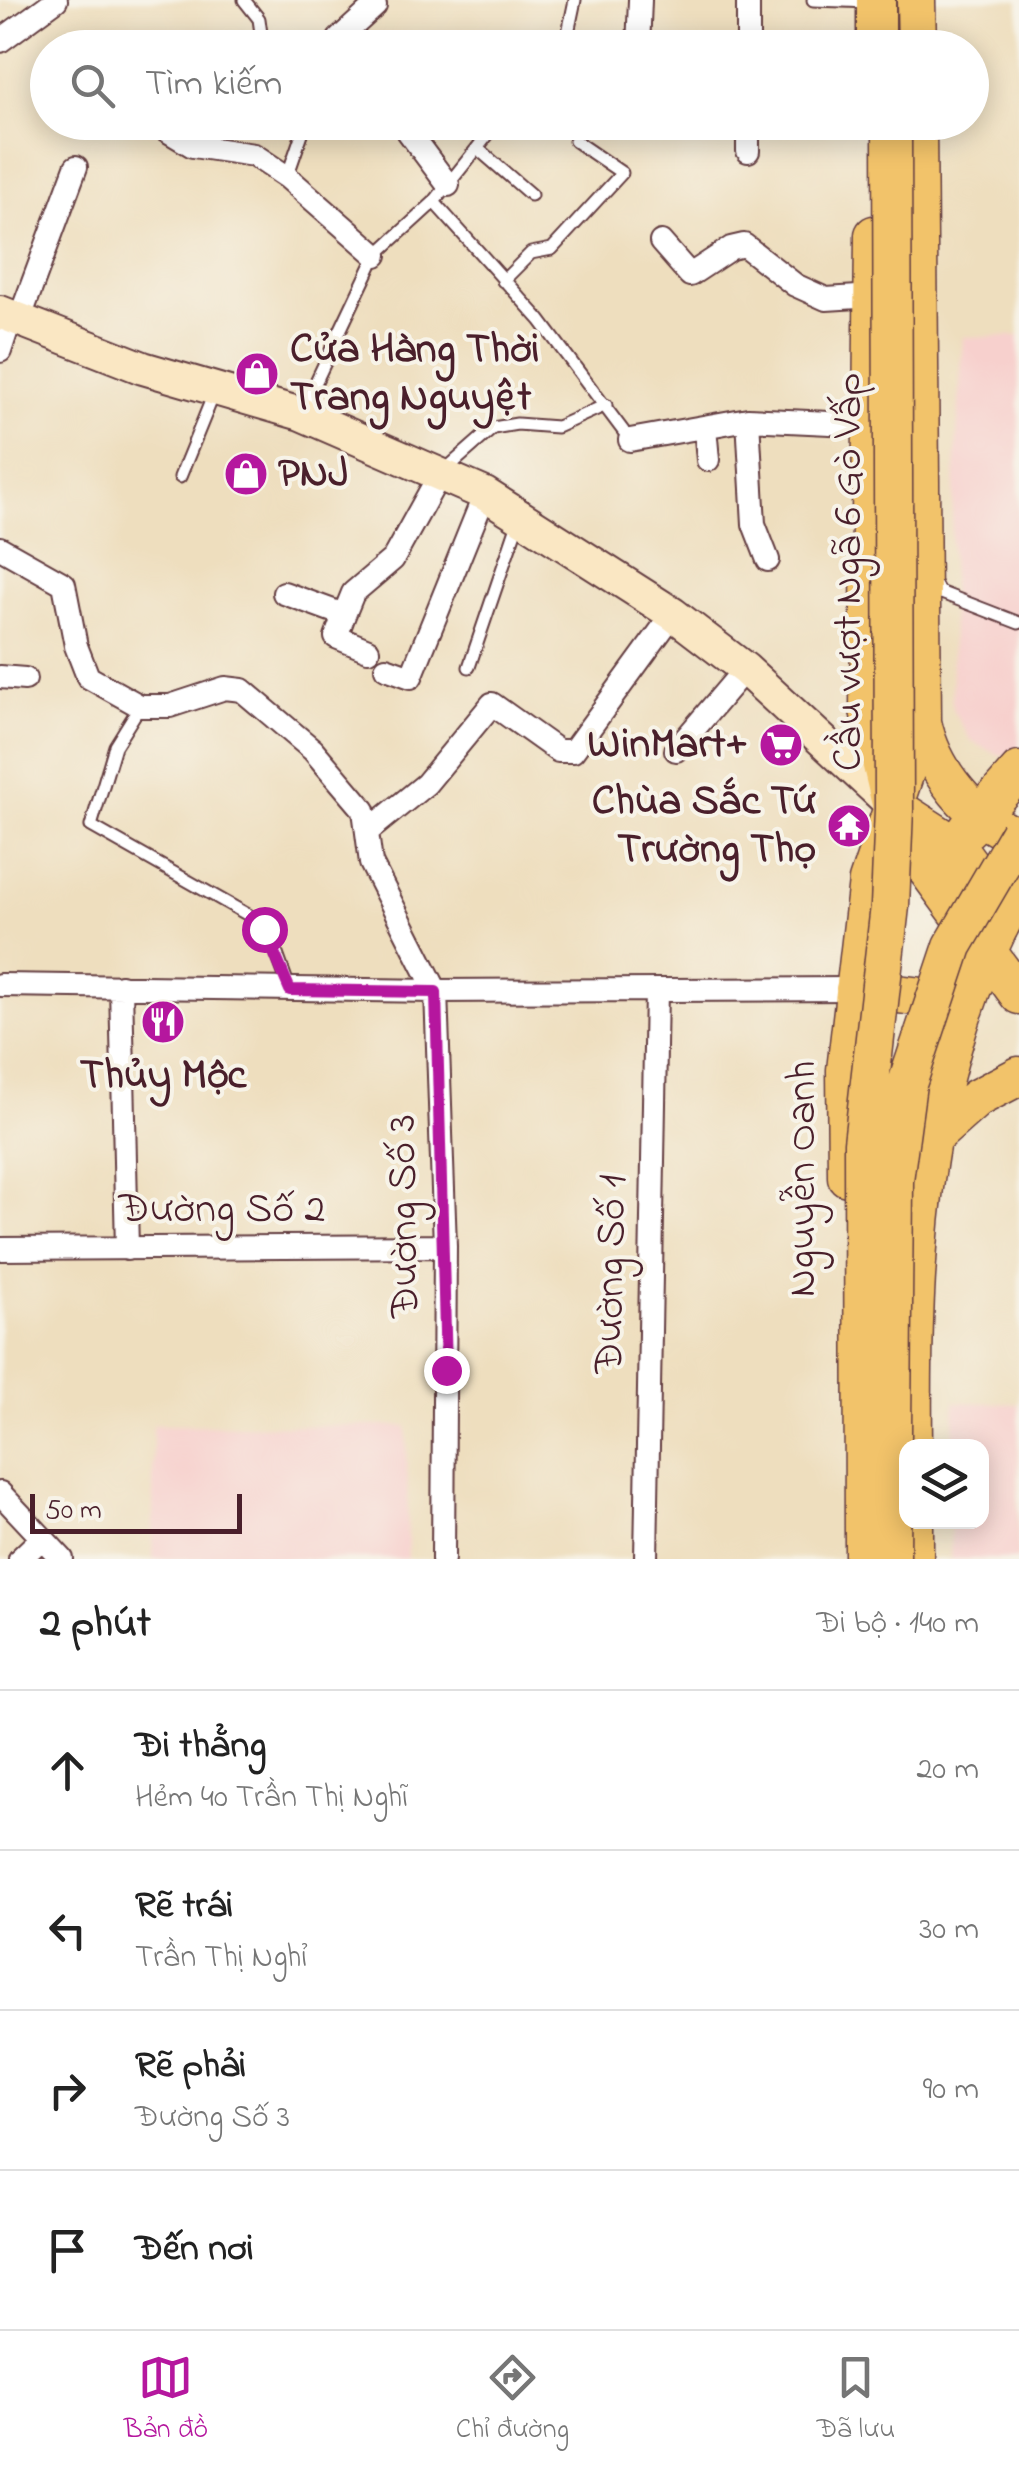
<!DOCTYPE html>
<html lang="vi">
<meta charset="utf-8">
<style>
:root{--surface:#fff;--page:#f6f6f6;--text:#222;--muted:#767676;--line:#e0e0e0;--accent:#b5179e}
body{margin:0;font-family:"Indie Flower",sans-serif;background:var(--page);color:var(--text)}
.controls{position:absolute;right:30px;bottom:30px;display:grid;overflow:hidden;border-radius:20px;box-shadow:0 5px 25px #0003}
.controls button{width:90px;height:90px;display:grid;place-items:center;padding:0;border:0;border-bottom:2px solid var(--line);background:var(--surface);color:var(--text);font:50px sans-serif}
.scale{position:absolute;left:30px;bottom:25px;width:212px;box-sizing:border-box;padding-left:10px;border:5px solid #4a1f2b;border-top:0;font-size:28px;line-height:35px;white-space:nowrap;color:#4a1f2b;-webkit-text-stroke:8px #f7f3e8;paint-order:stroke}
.stop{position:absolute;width:30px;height:30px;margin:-22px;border:8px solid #b5179e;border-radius:50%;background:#fff}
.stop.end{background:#b5179e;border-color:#fff;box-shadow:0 2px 10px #0008}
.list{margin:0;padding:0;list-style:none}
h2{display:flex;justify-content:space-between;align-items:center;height:130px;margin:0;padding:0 40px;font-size:42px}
h2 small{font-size:32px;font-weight:400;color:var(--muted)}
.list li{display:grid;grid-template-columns:65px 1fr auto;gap:30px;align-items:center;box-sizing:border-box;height:160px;padding:0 40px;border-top:2px solid var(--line)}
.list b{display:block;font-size:38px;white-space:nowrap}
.list p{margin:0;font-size:32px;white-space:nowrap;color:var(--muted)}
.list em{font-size:32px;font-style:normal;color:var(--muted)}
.icon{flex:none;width:55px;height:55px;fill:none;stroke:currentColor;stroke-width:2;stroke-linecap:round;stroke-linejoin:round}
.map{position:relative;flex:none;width:1019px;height:1559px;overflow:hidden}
.search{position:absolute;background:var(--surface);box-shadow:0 5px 25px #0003;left:30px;right:30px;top:30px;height:110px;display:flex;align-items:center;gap:25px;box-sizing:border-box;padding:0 35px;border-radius:55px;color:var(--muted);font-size:38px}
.sheet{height:770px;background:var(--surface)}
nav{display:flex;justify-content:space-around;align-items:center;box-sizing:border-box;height:140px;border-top:2px solid var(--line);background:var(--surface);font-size:28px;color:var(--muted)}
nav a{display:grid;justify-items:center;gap:5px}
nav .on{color:var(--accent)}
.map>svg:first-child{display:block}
</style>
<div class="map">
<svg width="1019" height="1559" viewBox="0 0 1019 1559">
<rect width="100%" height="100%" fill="#f7f3e8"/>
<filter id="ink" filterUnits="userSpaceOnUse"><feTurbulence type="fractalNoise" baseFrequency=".01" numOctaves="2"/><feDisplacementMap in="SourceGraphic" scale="20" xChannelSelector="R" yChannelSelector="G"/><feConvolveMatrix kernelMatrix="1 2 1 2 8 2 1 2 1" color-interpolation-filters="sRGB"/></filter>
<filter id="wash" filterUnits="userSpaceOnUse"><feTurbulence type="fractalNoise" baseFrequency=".0048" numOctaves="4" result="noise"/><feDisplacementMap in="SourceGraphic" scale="40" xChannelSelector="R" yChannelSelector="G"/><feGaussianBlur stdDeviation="2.25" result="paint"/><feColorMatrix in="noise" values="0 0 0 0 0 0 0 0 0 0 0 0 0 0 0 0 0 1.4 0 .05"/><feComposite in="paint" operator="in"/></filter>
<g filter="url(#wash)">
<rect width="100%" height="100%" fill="#eedebe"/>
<path fill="#f7d0cd" d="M 1019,336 L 1019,755 L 1000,756 L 971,741 L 952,709 L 951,537 L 963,337 Z
M 955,1402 L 1019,1404 L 1018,1559 L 950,1559 L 951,1522 L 982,1522 L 982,1446 L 953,1446 Z
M 153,1425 L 407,1426 L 408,1559 L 153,1559 Z"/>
</g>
<g filter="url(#ink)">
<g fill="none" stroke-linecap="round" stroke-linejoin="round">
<defs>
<path id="lane" d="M 244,0 L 259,19 L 263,48
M 813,0 L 872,2
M 559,48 L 567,38 L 575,0
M 477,148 L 531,195
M 287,177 L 306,122
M 434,202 L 540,320 L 630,440
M 503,281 L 531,253 L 552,249 L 622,173 L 575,141
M 301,413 L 376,255 L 434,202 L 498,122
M 443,472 L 493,428 L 517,424 L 557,427 L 606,405
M 180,477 L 215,391
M 932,579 L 939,592 L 1019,623
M 469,667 L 519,520
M 140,706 L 115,746 L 91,826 L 250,916 L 273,943 L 290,990"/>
<path id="street" d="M 748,0 L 748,48
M 0,41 L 56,0
M 345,48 L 339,39 L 375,6
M 638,48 L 640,0
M 153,122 L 193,146 L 254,155 L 287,177 L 376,255
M 401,122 L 448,185
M 748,122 L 748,151
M 661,242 L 690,275 L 731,248 L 744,245 L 795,285 L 826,299 L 874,296
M 18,323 L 76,167
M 0,351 L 10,320
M 748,419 L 754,524 L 768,560
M 705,427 L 708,460
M 630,440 L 748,419 L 872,425
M 0,548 L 64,584 L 76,646 L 88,677 L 140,706 L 170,706 L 225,688 L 242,690 L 313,750 L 364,810 L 371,863 L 436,991 L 445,1246 L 443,1559
M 284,593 L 344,615 L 353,593 L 393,559 L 440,474
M 344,615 L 336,637 L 368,650
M 386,668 L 411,677 L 485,494
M 0,677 L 25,679
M 676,750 L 745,669
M 367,832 L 426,784 L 492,704 L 558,751 L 573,751 L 673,614
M 0,985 L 436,991 L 855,989
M 121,986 L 127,1249
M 0,1249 L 445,1246
M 0,1493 L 62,1559
M 20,1559 L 42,1538
M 646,1559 L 656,990"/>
<path id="secondary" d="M 0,312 L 143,368 L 301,414 L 485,494 L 673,614 L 745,669 L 891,804"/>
<path id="primary" d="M 916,0 L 917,48
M 876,48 L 876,0
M 874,235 L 869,710 L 891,804 L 928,871 L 1019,995
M 922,722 C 932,770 971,820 1019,837
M 895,807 L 956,846 L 1005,913
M 968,829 L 1019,771
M 855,989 L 965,1002
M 932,1138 L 977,1098 L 1019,1076
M 847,1177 L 846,1070 L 868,881 L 922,722 L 917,122
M 913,1446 C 911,1257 919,1058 1019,891
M 914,1522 L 914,1559"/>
</defs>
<use href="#lane" stroke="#633c41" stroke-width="15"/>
<use href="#street" stroke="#633c41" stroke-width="26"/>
<use href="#secondary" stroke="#633c41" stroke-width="36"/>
<use href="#primary" stroke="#633c41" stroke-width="41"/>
<use href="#lane" stroke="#fff" stroke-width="11"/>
<use href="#street" stroke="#fff" stroke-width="22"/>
<use href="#secondary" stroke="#fae7c3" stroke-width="32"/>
<use href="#primary" stroke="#f2c36a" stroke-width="38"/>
<defs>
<path id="primary-bridge" d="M 864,1559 L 863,1143 L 890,906 L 894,809 L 892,122
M 891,1559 L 894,1180 L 907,1084 L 953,946 L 1019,833"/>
</defs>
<use href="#primary-bridge" stroke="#633c41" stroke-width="41" stroke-linecap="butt"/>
<use href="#primary-bridge" stroke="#f2c36a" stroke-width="38"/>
</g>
</g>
<g fill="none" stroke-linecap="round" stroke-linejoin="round" filter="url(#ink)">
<path stroke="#b5179e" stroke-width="12" d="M 264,929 L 290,990 L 436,992 L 446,1370"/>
</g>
<defs>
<symbol id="shop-disc" viewBox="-11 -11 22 22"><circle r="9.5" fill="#b5179e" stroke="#f7f3e8"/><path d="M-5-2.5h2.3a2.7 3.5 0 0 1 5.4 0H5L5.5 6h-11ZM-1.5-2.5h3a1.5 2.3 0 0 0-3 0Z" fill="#fff"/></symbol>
<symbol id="supermarket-disc" viewBox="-11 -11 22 22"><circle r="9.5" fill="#b5179e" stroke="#f7f3e8"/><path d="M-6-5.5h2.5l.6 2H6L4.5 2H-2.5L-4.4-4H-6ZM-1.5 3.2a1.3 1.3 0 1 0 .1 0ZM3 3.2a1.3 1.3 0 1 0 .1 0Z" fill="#fff"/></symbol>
<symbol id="temple-disc" viewBox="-11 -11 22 22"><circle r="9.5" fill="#b5179e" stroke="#f7f3e8"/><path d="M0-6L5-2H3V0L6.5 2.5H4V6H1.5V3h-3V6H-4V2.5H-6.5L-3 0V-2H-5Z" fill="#fff"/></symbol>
<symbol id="restaurant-disc" viewBox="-11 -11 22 22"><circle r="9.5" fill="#b5179e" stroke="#f7f3e8"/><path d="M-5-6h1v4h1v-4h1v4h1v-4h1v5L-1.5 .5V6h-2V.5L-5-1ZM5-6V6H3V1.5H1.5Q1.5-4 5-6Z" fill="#fff"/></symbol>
</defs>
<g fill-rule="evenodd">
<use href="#shop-disc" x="232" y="349" width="50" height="50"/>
<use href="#shop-disc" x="221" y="449" width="50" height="50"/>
<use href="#supermarket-disc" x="756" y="720" width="50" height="50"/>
<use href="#temple-disc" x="824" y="801" width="50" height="50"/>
<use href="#restaurant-disc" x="138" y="997" width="50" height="50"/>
</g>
<g text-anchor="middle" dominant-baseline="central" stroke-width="8" stroke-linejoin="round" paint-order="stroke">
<g font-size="42" font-weight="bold" fill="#4a1f2b" stroke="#f7f3e8" text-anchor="start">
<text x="290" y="350">Cửa Hàng Thời<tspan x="290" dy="48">Trang Nguyệt</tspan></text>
<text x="278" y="474">PNJ</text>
<text x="748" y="745" text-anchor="end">WinMart+</text>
<text x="816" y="802" text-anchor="end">Chùa Sắc Tứ<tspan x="816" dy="48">Trường Thọ</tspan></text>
<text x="163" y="1076" text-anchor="middle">Thủy Mộc</text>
</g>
<g font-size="42" fill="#4a1f2b" stroke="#f7f3e8">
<text transform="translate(849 572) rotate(-90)">Cầu vượt Ngã 6 Gò Vấp</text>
<text transform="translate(803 1179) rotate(-90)">Nguyễn Oanh</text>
<text x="222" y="1210">Đường Số 2</text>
<text transform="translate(405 1216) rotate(-91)">Đường Số 3</text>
<text transform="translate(612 1274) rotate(-89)">Đường Số 1</text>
</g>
</g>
</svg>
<div class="controls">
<button><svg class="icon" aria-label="layers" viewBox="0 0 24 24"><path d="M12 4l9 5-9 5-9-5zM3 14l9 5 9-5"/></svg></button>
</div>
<div class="scale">50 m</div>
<div class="stop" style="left:264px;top:929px"></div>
<div class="stop end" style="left:446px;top:1370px"></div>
<div class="search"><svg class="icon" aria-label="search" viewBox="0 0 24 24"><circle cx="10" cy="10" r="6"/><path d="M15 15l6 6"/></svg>Tìm kiếm</div>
</div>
<section class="sheet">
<h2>2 phút<small>Đi bộ · 140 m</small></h2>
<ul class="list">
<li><svg class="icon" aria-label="ahead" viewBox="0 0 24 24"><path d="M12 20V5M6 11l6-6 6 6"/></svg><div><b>Đi thẳng</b><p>Hẻm 40 Trần Thị Nghĩ</p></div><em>20 m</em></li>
<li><svg class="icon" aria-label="left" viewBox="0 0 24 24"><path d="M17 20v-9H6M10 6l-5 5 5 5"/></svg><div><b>Rẽ trái</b><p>Trần Thị Nghỉ</p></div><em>30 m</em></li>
<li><svg class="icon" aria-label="right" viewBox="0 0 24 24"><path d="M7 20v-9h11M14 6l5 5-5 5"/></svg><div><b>Rẽ phải</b><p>Đường Số 3</p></div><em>90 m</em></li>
<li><svg class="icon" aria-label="arrive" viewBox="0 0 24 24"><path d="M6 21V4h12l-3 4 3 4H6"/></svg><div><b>Đến nơi</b></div></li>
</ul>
</section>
<nav>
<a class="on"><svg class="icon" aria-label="map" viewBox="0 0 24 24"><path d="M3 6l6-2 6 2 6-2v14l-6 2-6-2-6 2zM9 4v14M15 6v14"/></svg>Bản đồ</a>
<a><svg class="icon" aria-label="directions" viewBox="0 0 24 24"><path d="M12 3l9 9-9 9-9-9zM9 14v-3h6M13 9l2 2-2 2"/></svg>Chỉ đường</a>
<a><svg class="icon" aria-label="saved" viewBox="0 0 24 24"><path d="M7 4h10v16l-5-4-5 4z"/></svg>Đã lưu</a>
</nav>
